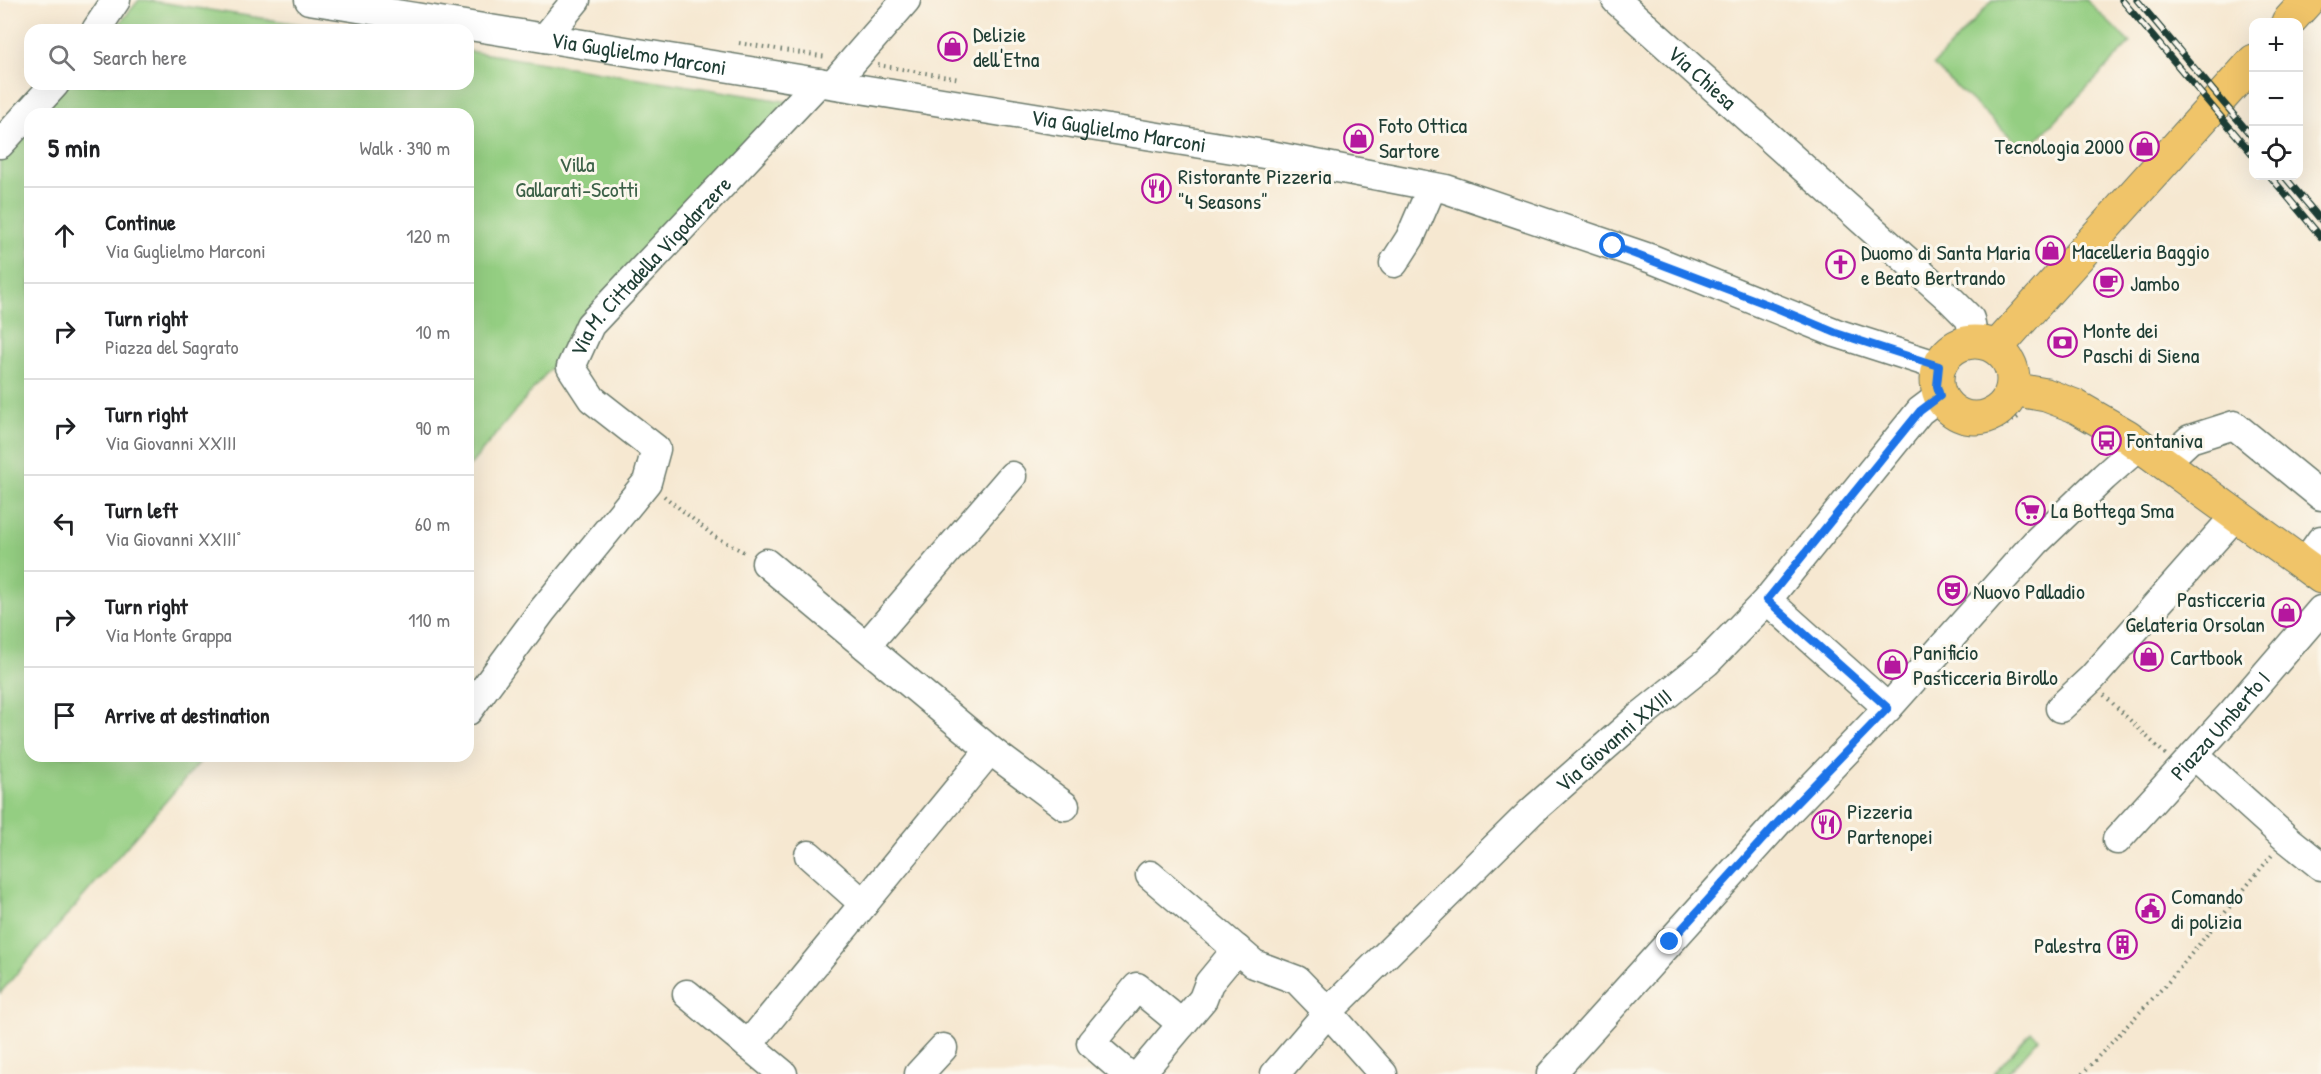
<!DOCTYPE html>
<meta charset="utf-8">
<style>
:root{--surface:#fff;--page:#f2f2f2;--text:#202124;--muted:#757577;--line:#e0e0e0}
body{margin:0;font-family:"Patrick Hand",sans-serif;background:var(--page);color:var(--text)}
.controls{position:absolute;right:18px;top:18px;display:grid;overflow:hidden;border-radius:12px;box-shadow:0 6px 24px #0002}
.controls button{width:54px;height:54px;display:grid;place-items:center;padding:0;border:0;border-bottom:2px solid var(--line);background:var(--surface);color:var(--text);font:30px sans-serif}
.stop{position:absolute;width:18px;height:18px;margin:-14px;border:4px solid #1a73e8;border-radius:50%;background:#fff}
.stop.end{background:#1a73e8;border-color:#fff;box-shadow:0 2px 6px #0008}
.list{margin:0;padding:0;list-style:none}
h2{display:flex;justify-content:space-between;align-items:center;height:78px;margin:0;padding:0 24px;font-size:26px}
h2 small{font-size:20px;font-weight:400;color:var(--muted)}
.list li{display:grid;grid-template-columns:39px 1fr auto;gap:18px;align-items:center;box-sizing:border-box;height:96px;padding:0 24px;border-top:2px solid var(--line)}
.list b{display:block;font-size:22px;white-space:nowrap}
.list p{margin:0;font-size:20px;white-space:nowrap;color:var(--muted)}
.list em{font-size:20px;font-style:normal;color:var(--muted)}
.icon{flex:none;width:33px;height:33px;fill:none;stroke:currentColor;stroke-width:2;stroke-linecap:round;stroke-linejoin:round}
.map{position:relative;flex:none;width:2321px;height:1074px;overflow:hidden}
.search{position:absolute;background:var(--surface);box-shadow:0 6px 24px #0002;left:24px;top:24px;width:450px;height:66px;display:flex;align-items:center;gap:15px;box-sizing:border-box;padding:0 21px;border-radius:18px;color:var(--muted);font-size:22px}
.panel{position:absolute;background:var(--surface);box-shadow:0 6px 24px #0002;left:24px;top:108px;width:450px;height:654px;border-radius:18px}
.map>svg:first-child{display:block}
</style>
<div class="map">
<svg width="2321" height="1074" viewBox="0 0 2321 1074">
<rect width="100%" height="100%" fill="#fbf7ec"/>
<filter id="ink" filterUnits="userSpaceOnUse"><feTurbulence type="fractalNoise" baseFrequency=".0167" numOctaves="2"/><feDisplacementMap in="SourceGraphic" scale="12" xChannelSelector="R" yChannelSelector="G"/><feConvolveMatrix kernelMatrix="1 2 1 2 8 2 1 2 1" color-interpolation-filters="sRGB"/></filter>
<filter id="wash" filterUnits="userSpaceOnUse"><feTurbulence type="fractalNoise" baseFrequency=".008" numOctaves="4" result="noise"/><feDisplacementMap in="SourceGraphic" scale="24" xChannelSelector="R" yChannelSelector="G"/><feGaussianBlur stdDeviation="1.35" result="paint"/><feColorMatrix in="noise" values="0 0 0 0 0 0 0 0 0 0 0 0 0 0 0 0 0 1.4 0 .05"/><feComposite in="paint" operator="in"/></filter>
<g filter="url(#wash)">
<rect width="100%" height="100%" fill="#f6e8d1"/>
<path fill="#94ce82" stroke="#5a865b" stroke-width="1.5" d="M 139,0 L 146,0 L 336,30 L 114,30 Z
M 1993,0 L 2086,0 L 2130,43 L 2026,151 L 1933,65 Z
M 468,51 L 790,102 L 578,335 L 468,468 L 468,114 L 40,114 L 67,84 L 468,84 Z
M 30,125 L 30,756 L 205,756 L 0,993 L 0,158 Z
M 2031,1032 L 2039,1038 L 2007,1074 L 1993,1074 Z"/>
</g>
<g filter="url(#ink)">
<g fill="none" stroke-linecap="round" stroke-linejoin="round">
<defs>
<g id="minor">
<path id="s1" d="M 309,0 L 1270,155 L 1446,189 L 1652,259 L 1836,333 L 1939,366"/>
<path id="s2" d="M 1616,0 L 1951,300 L 1970,319 L 1974,342"/>
<path d="M 96,30 L 116,0"/>
<path d="M 545,38 L 576,0"/>
<path d="M 833,84 L 906,0"/>
<path d="M 0,144 L 55,84"/>
<path d="M 1394,263 L 1410,238 L 1432,187"/>
<path d="M 2164,463 L 2190,439 L 2234,425 L 2321,496"/>
<path d="M 766,563 L 990,750 L 748,1045 L 783,1074"/>
<path d="M 2304,564 L 2321,540"/>
<path d="M 1767,600 L 1888,708"/>
<path d="M 866,646 L 1012,476"/>
<path d="M 2060,708 L 2092,678 L 2235,516"/>
<path id="s3" d="M 468,711 L 542,611 L 647,482 L 656,449 L 592,399 L 571,367 L 590,325 L 819,82"/>
<path d="M 990,750 L 1065,806"/>
<path d="M 2194,755 L 2286,838 L 2321,866"/>
<path id="s4" d="M 2117,840 L 2233,712 L 2321,610"/>
<path d="M 809,855 L 864,904"/>
<path d="M 1150,875 L 1254,964 L 1297,980 L 1328,1012 L 1383,1074"/>
<path d="M 687,994 L 748,1045"/>
<path d="M 919,1074 L 943,1048"/>
<path d="M 1127,1074 L 1091,1043 L 1137,987 L 1182,1024"/>
<path d="M 1140,1074 L 1203,999 L 1209,983 L 1237,949"/>
<path id="s5" d="M 1275,1074 L 1328,1012 L 1532,811 L 1640,716 L 1707,662 L 1767,600 L 1920,411 L 1940,396"/>
<path d="M 1551,1074 L 1780,820 L 1888,708 L 2036,542 L 2104,477 L 2140,445"/>
</g>
<path id="major" d="M 2288,22 L 2308,0
M1937 380a38 38 0 1 1 76 0a38 38 0 1 1-76 0Z
M 1996,348 L 2254,61
M 2012,389 L 2046,395 L 2075,406 L 2127,436 L 2321,577"/>
</defs>
<use href="#minor" stroke="#6a796b" stroke-width="31"/>
<use href="#major" stroke="#6a796b" stroke-width="35"/>
<path stroke="#6a796b" stroke-width="4" stroke-dasharray="1.5 4.5" stroke-linecap="butt" d="M 739,43 L 827,57
M 878,65 L 960,79
M 1944,422 C 1976,438 1990,436 2020,416
M 664,496 L 715,537 L 746,553
M 2104,695 L 2166,755
M 2082,1074 L 2170,980 L 2272,855"/>
<use href="#minor" stroke="#fff" stroke-width="28"/>
<use href="#major" stroke="#f0c469" stroke-width="33"/>
<defs>
<path id="rail" d="M 2122,0 L 2254,156
M 2137,0 L 2254,139
M 2270,176 L 2321,237
M 2284,176 L 2321,220"/>
</defs>
<use href="#rail" stroke="#1f3d34" stroke-width="7"/>
<use href="#rail" stroke="#fbf7ec" stroke-width="4.5" stroke-dasharray="14" stroke-linecap="butt"/>
</g>
</g>
<g fill="none" stroke-linecap="round" stroke-linejoin="round" filter="url(#ink)">
<path stroke="#1a73e8" stroke-width="8" d="M 1613,246 L 1774,307 L 1836,333 L 1939,366 L 1937,386 L 1940,396 L 1920,411 L 1767,600 L 1888,708 L 1780,820 L 1670,942"/>
</g>
<defs>
<symbol id="shop-ring" viewBox="-11 -11 22 22"><circle r="9.5" fill="#fbf7ec" stroke="#b5179e" stroke-width="1.5"/><path d="M-5-2.5h2.3a2.7 3.5 0 0 1 5.4 0H5L5.5 6h-11ZM-1.5-2.5h3a1.5 2.3 0 0 0-3 0Z" fill="#b5179e"/></symbol>
<symbol id="restaurant-ring" viewBox="-11 -11 22 22"><circle r="9.5" fill="#fbf7ec" stroke="#b5179e" stroke-width="1.5"/><path d="M-5-6h1v4h1v-4h1v4h1v-4h1v5L-1.5 .5V6h-2V.5L-5-1ZM5-6V6H3V1.5H1.5Q1.5-4 5-6Z" fill="#b5179e"/></symbol>
<symbol id="church-ring" viewBox="-11 -11 22 22"><circle r="9.5" fill="#fbf7ec" stroke="#b5179e" stroke-width="1.5"/><path d="M-1.2-6h2.4v3.5h3.3v2.4h-3.3V6h-2.4V-.1h-3.3v-2.4h3.3Z" fill="#b5179e"/></symbol>
<symbol id="cafe-ring" viewBox="-11 -11 22 22"><circle r="9.5" fill="#fbf7ec" stroke="#b5179e" stroke-width="1.5"/><path d="M-5.5-4.5H6V0H3Q3 3.5 0 3.5H-2.5Q-5.5 3.5-5.5 0ZM3-3.2v2h1.7v-2ZM-6 4.5H4V6H-6Z" fill="#b5179e"/></symbol>
<symbol id="bank-ring" viewBox="-11 -11 22 22"><circle r="9.5" fill="#fbf7ec" stroke="#b5179e" stroke-width="1.5"/><path d="M-6-4H6V4H-6ZM0-2.3a2.3 2.3 0 1 0 0 4.6a2.3 2.3 0 1 0 0-4.6Z" fill="#b5179e"/></symbol>
<symbol id="bus-ring" viewBox="-11 -11 22 22"><circle r="9.5" fill="#fbf7ec" stroke="#b5179e" stroke-width="1.5"/><path d="M-5-6H5V4H4V6H2V4H-2V6H-4V4H-5ZM-3.5-4V0h7V-4ZM-3.5 1.2v1.5H-2V1.2ZM2 1.2v1.5H3.5V1.2Z" fill="#b5179e"/></symbol>
<symbol id="supermarket-ring" viewBox="-11 -11 22 22"><circle r="9.5" fill="#fbf7ec" stroke="#b5179e" stroke-width="1.5"/><path d="M-6-5.5h2.5l.6 2H6L4.5 2H-2.5L-4.4-4H-6ZM-1.5 3.2a1.3 1.3 0 1 0 .1 0ZM3 3.2a1.3 1.3 0 1 0 .1 0Z" fill="#b5179e"/></symbol>
<symbol id="theatre-ring" viewBox="-11 -11 22 22"><circle r="9.5" fill="#fbf7ec" stroke="#b5179e" stroke-width="1.5"/><path d="M-5-5.5Q0-4 5-5.5V0Q5 5 0 6Q-5 5-5 0ZM-3.3-2.5H-1v1.5H-3.3ZM1-2.5H3.3v1.5H1ZM-2.8 1Q0 5.5 2.8 1Z" fill="#b5179e"/></symbol>
<symbol id="civic-ring" viewBox="-11 -11 22 22"><circle r="9.5" fill="#fbf7ec" stroke="#b5179e" stroke-width="1.5"/><path d="M-.6-6.5H3V-4.5H.6V-3L4-1V1h2V6H-6V1h2V-1L-.6-3ZM-1.2 2.5V6h2.4V2.5Z" fill="#b5179e"/></symbol>
<symbol id="building-ring" viewBox="-11 -11 22 22"><circle r="9.5" fill="#fbf7ec" stroke="#b5179e" stroke-width="1.5"/><path d="M-4-6H4V6H1V3H-1V6H-4ZM-2.5-4.3h1.7v1.8h-1.7ZM.8-4.3h1.7v1.8H.8ZM-2.5-1h1.7V.8h-1.7ZM.8-1h1.7V.8H.8Z" fill="#b5179e"/></symbol>
</defs>
<g fill-rule="evenodd">
<use href="#shop-ring" x="936" y="30" width="33" height="33"/>
<use href="#shop-ring" x="1342" y="122" width="33" height="33"/>
<use href="#shop-ring" x="2128" y="130" width="33" height="33"/>
<use href="#restaurant-ring" x="1140" y="172" width="33" height="33"/>
<use href="#shop-ring" x="2034" y="234" width="33" height="33"/>
<use href="#church-ring" x="1824" y="248" width="33" height="33"/>
<use href="#cafe-ring" x="2092" y="266" width="33" height="33"/>
<use href="#bank-ring" x="2046" y="326" width="33" height="33"/>
<use href="#bus-ring" x="2090" y="424" width="33" height="33"/>
<use href="#supermarket-ring" x="2014" y="494" width="33" height="33"/>
<use href="#theatre-ring" x="1936" y="574" width="33" height="33"/>
<use href="#shop-ring" x="2270" y="596" width="33" height="33"/>
<use href="#shop-ring" x="2132" y="640" width="33" height="33"/>
<use href="#shop-ring" x="1876" y="648" width="33" height="33"/>
<use href="#restaurant-ring" x="1810" y="808" width="33" height="33"/>
<use href="#civic-ring" x="2134" y="892" width="33" height="33"/>
<use href="#building-ring" x="2106" y="928" width="33" height="33"/>
</g>
<g text-anchor="middle" dominant-baseline="central" stroke-width="6" stroke-linejoin="round" paint-order="stroke">
<g font-size="22" fill="#1f3d34" stroke="#fbf7ec" text-anchor="start">
<text x="973" y="34">Delizie<tspan x="973" dy="25">dell'Etna</tspan></text>
<text x="1379" y="125">Foto Ottica<tspan x="1379" dy="25">Sartore</tspan></text>
<text x="2124" y="146" text-anchor="end">Tecnologia 2000</text>
<text x="1178" y="176">Ristorante Pizzeria<tspan x="1178" dy="25">"4 Seasons"</tspan></text>
<text x="2072" y="251">Macelleria Baggio</text>
<text x="1861" y="252">Duomo di Santa Maria<tspan x="1861" dy="25">e Beato Bertrando</tspan></text>
<text x="2130" y="283">Jambo</text>
<text x="2083" y="330">Monte dei<tspan x="2083" dy="25">Paschi di Siena</tspan></text>
<text x="2127" y="440">Fontaniva</text>
<text x="2051" y="510">La Bottega Sma</text>
<text x="1973" y="591">Nuovo Palladio</text>
<text x="2265" y="599" text-anchor="end">Pasticceria<tspan x="2265" dy="25">Gelateria Orsolan</tspan></text>
<text x="1913" y="652">Panificio<tspan x="1913" dy="25">Pasticceria Birollo</tspan></text>
<text x="2170" y="657">Cartbook</text>
<text x="1847" y="811">Pizzeria<tspan x="1847" dy="25">Partenopei</tspan></text>
<text x="2171" y="896">Comando<tspan x="2171" dy="25">di polizia</tspan></text>
<text x="2101" y="945" text-anchor="end">Palestra</text>
</g>
<g font-size="22" fill="#1f3d34" stroke="#fbf7ec">
<text stroke="none"><textPath href="#s1" startOffset="334">Via Guglielmo Marconi</textPath></text>
<text stroke="none"><textPath href="#s2" startOffset="116">Via Chiesa</textPath></text>
<text stroke="none"><textPath href="#s1" startOffset="820">Via Guglielmo Marconi</textPath></text>
<text stroke="none"><textPath href="#s3" startOffset="574">Via M. Cittadella Vigodarzere</textPath></text>
<text stroke="none"><textPath href="#s4" startOffset="154">Piazza Umberto I</textPath></text>
<text stroke="none"><textPath href="#s5" startOffset="476">Via Giovanni XXIII</textPath></text>
</g>
<g font-size="22" fill="#3c6148" stroke="#fbf7ec">
<text x="577" y="164">Villa<tspan x="577" dy="25">Gallarati-Scotti</tspan></text>
</g>
</g>
</svg>
<div class="controls">
<button>+</button>
<button>−</button>
<button><svg class="icon" aria-label="locate" viewBox="0 0 24 24"><circle cx="12" cy="12" r="6"/><path d="M12 2v4M12 18v4M2 12h4M18 12h4"/></svg></button>
</div>
<div class="stop" style="left:1613px;top:246px"></div>
<div class="stop end" style="left:1670px;top:942px"></div>
<div class="search"><svg class="icon" aria-label="search" viewBox="0 0 24 24"><circle cx="10" cy="10" r="6"/><path d="M15 15l6 6"/></svg>Search here</div>
<section class="panel">
<h2>5 min<small>Walk · 390 m</small></h2>
<ul class="list">
<li><svg class="icon" aria-label="ahead" viewBox="0 0 24 24"><path d="M12 20V5M6 11l6-6 6 6"/></svg><div><b>Continue</b><p>Via Guglielmo Marconi</p></div><em>120 m</em></li>
<li><svg class="icon" aria-label="right" viewBox="0 0 24 24"><path d="M7 20v-9h11M14 6l5 5-5 5"/></svg><div><b>Turn right</b><p>Piazza del Sagrato</p></div><em>10 m</em></li>
<li><svg class="icon" aria-label="right" viewBox="0 0 24 24"><path d="M7 20v-9h11M14 6l5 5-5 5"/></svg><div><b>Turn right</b><p>Via Giovanni XXIII</p></div><em>90 m</em></li>
<li><svg class="icon" aria-label="left" viewBox="0 0 24 24"><path d="M17 20v-9H6M10 6l-5 5 5 5"/></svg><div><b>Turn left</b><p>Via Giovanni XXIII°</p></div><em>60 m</em></li>
<li><svg class="icon" aria-label="right" viewBox="0 0 24 24"><path d="M7 20v-9h11M14 6l5 5-5 5"/></svg><div><b>Turn right</b><p>Via Monte Grappa</p></div><em>110 m</em></li>
<li><svg class="icon" aria-label="arrive" viewBox="0 0 24 24"><path d="M6 21V4h12l-3 4 3 4H6"/></svg><div><b>Arrive at destination</b></div></li>
</ul>
</section>
</div>
